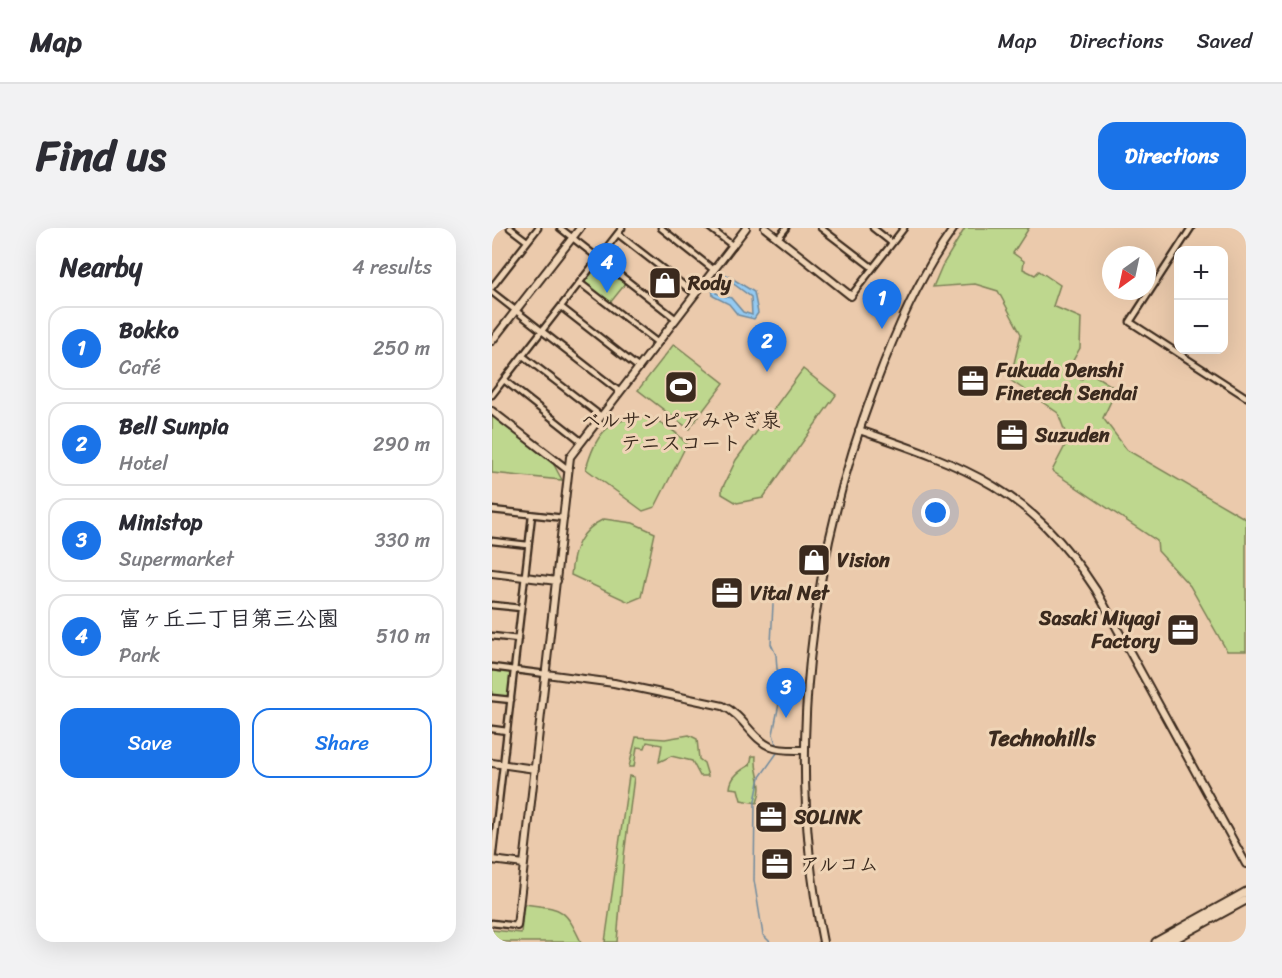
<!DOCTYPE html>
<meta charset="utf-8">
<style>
:root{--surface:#fff;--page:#f2f2f3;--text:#2b2b33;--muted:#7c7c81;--line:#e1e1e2;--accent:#1a73e8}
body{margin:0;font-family:Sriracha,"Klee One",sans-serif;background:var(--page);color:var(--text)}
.controls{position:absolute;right:18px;top:18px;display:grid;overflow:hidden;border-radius:12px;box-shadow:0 6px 24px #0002}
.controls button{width:54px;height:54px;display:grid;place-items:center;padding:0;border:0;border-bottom:2px solid var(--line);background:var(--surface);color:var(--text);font:30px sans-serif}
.compass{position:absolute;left:610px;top:18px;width:54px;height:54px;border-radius:50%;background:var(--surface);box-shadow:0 6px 24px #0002;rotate:213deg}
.you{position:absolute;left:444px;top:285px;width:21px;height:21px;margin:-15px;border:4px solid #fff;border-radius:50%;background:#1a73e8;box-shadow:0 0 0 9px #1a73e833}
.badge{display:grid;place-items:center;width:39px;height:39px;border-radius:50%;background:var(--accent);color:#fff;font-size:20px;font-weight:700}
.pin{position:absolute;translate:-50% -50px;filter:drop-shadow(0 2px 3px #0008)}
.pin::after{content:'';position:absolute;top:32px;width:21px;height:18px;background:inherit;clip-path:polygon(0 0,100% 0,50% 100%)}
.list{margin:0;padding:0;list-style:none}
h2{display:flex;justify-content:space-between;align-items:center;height:78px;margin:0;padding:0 24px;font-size:26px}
h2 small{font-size:20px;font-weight:400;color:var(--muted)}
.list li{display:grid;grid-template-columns:39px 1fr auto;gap:18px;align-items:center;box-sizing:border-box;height:84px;margin:0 12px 12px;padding:0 12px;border:2px solid var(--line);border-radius:18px}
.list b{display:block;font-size:22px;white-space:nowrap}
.list p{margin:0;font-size:20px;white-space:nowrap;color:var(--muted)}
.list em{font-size:20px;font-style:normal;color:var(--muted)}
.actions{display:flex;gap:12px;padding:18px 24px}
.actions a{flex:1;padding:14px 0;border:2px solid var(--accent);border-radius:18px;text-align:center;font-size:21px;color:var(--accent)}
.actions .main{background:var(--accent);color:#fff}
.map{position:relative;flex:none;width:754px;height:714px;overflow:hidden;border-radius:18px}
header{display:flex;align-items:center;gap:36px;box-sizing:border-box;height:84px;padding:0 30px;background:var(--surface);border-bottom:2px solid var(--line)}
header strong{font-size:28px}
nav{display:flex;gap:33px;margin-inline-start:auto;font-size:21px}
.intro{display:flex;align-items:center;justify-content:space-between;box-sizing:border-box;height:144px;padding:0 36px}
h1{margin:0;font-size:42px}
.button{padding:15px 27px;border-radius:18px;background:var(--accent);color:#fff;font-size:21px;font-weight:700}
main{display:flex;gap:36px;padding:0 36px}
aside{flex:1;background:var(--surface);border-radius:18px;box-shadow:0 6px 24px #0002}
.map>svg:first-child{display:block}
</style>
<header>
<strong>Map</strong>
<nav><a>Map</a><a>Directions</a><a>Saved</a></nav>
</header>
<div class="intro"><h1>Find us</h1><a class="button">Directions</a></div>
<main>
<aside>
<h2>Nearby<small>4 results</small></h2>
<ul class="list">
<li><span class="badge">1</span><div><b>Bokko</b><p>Café</p></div><em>250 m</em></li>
<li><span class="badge">2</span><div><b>Bell Sunpia</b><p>Hotel</p></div><em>290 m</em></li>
<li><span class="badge">3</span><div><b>Ministop</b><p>Supermarket</p></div><em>330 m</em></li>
<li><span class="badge">4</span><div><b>富ヶ丘二丁目第三公園</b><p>Park</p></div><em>510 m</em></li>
</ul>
<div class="actions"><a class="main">Save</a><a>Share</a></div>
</aside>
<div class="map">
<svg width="754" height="714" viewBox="0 0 754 714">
<rect width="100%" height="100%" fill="#ebcaac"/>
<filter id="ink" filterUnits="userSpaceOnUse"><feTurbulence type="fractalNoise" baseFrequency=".0167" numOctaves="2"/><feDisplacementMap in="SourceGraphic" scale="12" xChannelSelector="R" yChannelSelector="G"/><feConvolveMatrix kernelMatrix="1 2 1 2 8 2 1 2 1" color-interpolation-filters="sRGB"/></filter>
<g filter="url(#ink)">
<path fill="#bed78e" stroke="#7c8056" stroke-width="1.5" d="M 473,0 L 537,0 L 521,25 L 532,33 L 531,41 L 543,47 L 547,43 L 568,57 L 561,78 L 589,90 L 588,120 L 578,138 L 589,152 L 596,143 L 621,159 L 620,171 L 611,190 L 635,222 L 754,291 L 754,423 L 735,423 L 698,358 L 666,323 L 665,313 L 560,243 L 576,212 L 566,185 L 518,152 L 529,106 L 506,63 L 483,56 L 441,59 L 450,38 Z
M 110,36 L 134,55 L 118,75 L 92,54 L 105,37 Z
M 182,116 L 232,155 L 197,201 L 146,162 Z
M 311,141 L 344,167 L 271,270 L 245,275 L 230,266 L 230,261 L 244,232 Z
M 0,187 L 61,235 L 70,252 L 0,245 Z
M 149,189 C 169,191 182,202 195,216 L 163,279 L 151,283 L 94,241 C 103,209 113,192 149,189 Z
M 112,291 L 141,295 L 163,305 L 149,369 L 137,374 L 79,347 C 81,322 88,302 112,291 Z
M 0,441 L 18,444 L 17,467 L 14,469 L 0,468 Z
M 197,507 L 205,511 L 207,531 L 212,535 L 216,548 L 208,548 L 200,533 L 179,528 L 167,534 L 170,517 L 155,514 L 153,520 L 145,519 L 142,539 L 137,539 L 144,509 L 173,511 Z
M 260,528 L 264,528 C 262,546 273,554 265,575 L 249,572 L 246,561 L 238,560 C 239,548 249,542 258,537 Z
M 137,548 L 142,549 L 132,628 L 125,714 L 113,714 Z
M 32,676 C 70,681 72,678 89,714 L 0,714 L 0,702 L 29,705 Z"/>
<path fill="#94caf2" stroke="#708a9d" stroke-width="1.5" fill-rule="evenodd" d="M 233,46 L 262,64 L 266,85 L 262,91 L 246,87 L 237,76 L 221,68 L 220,59 ZM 235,51 L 259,69 L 260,87 L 251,84 L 239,70 L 224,65 L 230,52 Z"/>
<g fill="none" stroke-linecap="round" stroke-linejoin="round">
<path stroke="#708a9d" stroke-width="1.5" d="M 281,376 L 279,416 L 284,427 L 285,441 L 292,450 L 281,506 L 284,516
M 278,714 L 271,707 L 262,652 L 263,573 L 268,549 L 285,525"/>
<defs>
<path id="minor" d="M 18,0 L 35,13
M 68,0 L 184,91
M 169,0 L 222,42
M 218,0 L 241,18
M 329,0 L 381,40
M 381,0 L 400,15
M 699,0 L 638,94 L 754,169
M 126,6 L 203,66
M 286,10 L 294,0
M 88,55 L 166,115
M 0,59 L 46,0
M 0,64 L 128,164
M 359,68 L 412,0
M 69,79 L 147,140
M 31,128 L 109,188
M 12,152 L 89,213
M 0,167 L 130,0
M 0,282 L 72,290
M 0,313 L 36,317
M 0,377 L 29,380
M 0,408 L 26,411
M 0,439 L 54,446
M 0,470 L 19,472
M 0,501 L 15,503
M 0,633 L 40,287
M 0,695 L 25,698"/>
<path id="tertiary" d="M 273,0 L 359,68
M 0,113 L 88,0
M 0,183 L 76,242
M 367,202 C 475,239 539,261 604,362 L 754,636
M 0,345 L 65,353
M 54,446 L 122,455 L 231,478 C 251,487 260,511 279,519 C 289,523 303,522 313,522
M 0,535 L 43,541
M 0,632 L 32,636
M 25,698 L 78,229 L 254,0
M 331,714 C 293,529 317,333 383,158 C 404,102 427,49 462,0"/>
<path id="secondary" d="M 664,714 L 754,664
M 677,714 L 754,672"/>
</defs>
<use href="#minor" stroke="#3b2a1e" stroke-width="9"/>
<use href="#tertiary" stroke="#3b2a1e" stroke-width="10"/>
<use href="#secondary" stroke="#3b2a1e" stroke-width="11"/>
<use href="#minor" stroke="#efd4b6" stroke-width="4.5"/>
<use href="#tertiary" stroke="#efd4b6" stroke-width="6"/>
<use href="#secondary" stroke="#efd4b6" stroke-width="7"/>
</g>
</g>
<defs>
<symbol id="shop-square" viewBox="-11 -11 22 22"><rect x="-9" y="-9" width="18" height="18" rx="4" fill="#3b2a1e" stroke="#efd4b6"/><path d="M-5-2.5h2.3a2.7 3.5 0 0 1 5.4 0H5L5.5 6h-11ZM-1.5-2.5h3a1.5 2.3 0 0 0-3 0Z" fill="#fff"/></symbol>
<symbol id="office-square" viewBox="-11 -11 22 22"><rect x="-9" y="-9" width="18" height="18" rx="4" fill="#3b2a1e" stroke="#efd4b6"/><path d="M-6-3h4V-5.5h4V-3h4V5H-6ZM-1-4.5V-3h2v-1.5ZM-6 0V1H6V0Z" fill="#fff"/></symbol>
<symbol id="stadium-square" viewBox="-11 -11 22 22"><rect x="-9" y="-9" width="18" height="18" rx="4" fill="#3b2a1e" stroke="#efd4b6"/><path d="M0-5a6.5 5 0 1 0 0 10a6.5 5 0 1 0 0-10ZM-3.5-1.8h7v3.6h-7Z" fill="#fff"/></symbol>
</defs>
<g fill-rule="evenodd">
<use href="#shop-square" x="154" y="36" width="38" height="38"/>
<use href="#office-square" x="462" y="134" width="38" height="38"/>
<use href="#stadium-square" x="170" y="140" width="38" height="38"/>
<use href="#office-square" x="501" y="188" width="38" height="38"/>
<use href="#shop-square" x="303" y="313" width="38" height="38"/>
<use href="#office-square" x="216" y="346" width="38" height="38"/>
<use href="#office-square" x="672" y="383" width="38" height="38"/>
<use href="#office-square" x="260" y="570" width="38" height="38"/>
<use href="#office-square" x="266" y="617" width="38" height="38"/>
</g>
<g text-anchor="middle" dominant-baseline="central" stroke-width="6" stroke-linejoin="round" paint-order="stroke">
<g font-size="20" font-weight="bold" fill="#3b2a1e" stroke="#efd4b6" text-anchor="start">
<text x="196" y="55">Rody</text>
<text x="504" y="142">Fukuda Denshi<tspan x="504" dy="23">Finetech Sendai</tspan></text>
<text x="189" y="192" text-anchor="middle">ベルサンピアみやぎ泉<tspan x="189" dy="23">テニスコート</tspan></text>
<text x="543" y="207">Suzuden</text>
<text x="345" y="332">Vision</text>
<text x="258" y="365">Vital Net</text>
<text x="668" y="390" text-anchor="end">Sasaki Miyagi<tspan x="668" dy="23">Factory</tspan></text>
<text x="302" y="589">SOLINK</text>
<text x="308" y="636">アルコム</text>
</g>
<g font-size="22" font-weight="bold" fill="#3b2a1e" stroke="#efd4b6">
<text x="550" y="510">Technohills</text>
</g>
</g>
</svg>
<div class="controls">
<button>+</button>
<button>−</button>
</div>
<svg class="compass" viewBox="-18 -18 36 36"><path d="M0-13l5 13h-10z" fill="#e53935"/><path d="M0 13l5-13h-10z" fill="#7c7c81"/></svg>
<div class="you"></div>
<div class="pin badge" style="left:390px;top:101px">1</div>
<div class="pin badge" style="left:275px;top:144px">2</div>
<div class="pin badge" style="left:294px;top:490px">3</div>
<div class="pin badge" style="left:115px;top:65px">4</div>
</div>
</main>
